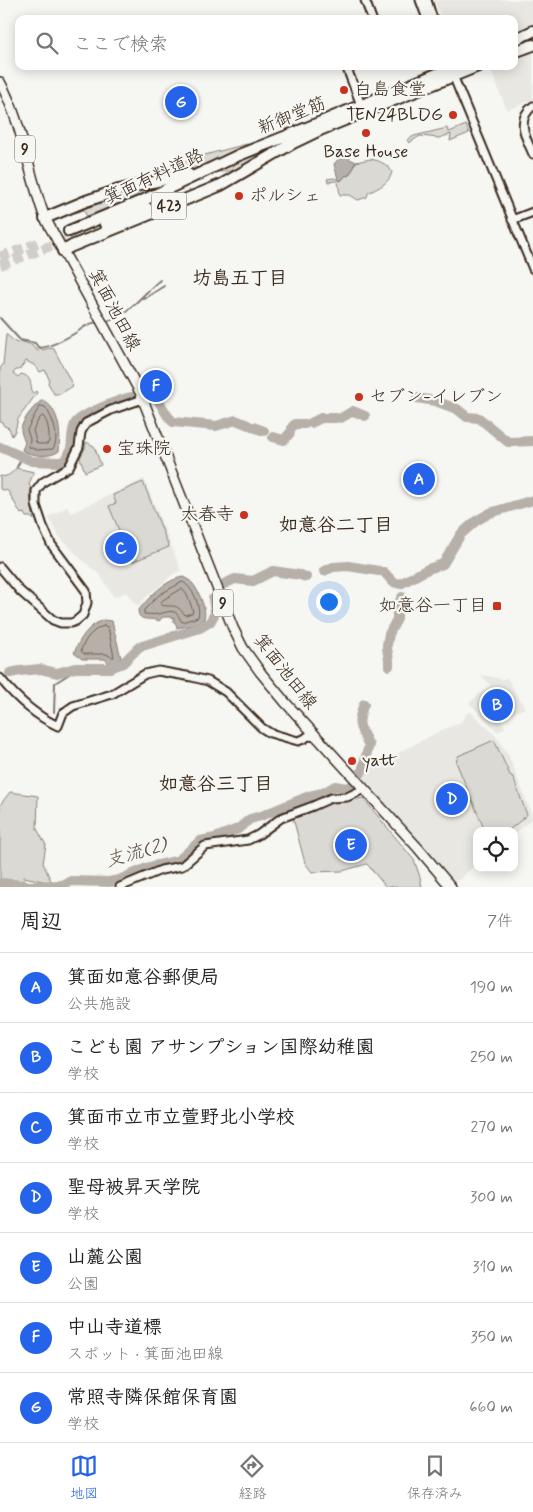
<!DOCTYPE html>
<html lang="ja">
<meta charset="utf-8">
<style>
:root{--surface:#fff;--page:#f6f6f6;--text:#222;--muted:#767676;--line:#e0e0e0;--accent:#2563eb}
body{margin:0;font-family:Mynerve,"Klee One",sans-serif;background:var(--page);color:var(--text)}
.controls{position:absolute;right:15px;bottom:15px;display:grid;overflow:hidden;border-radius:10px;box-shadow:0 2px 12px #0003}
.controls button{width:45px;height:45px;display:grid;place-items:center;padding:0;border:0;border-bottom:1px solid var(--line);background:var(--surface);color:var(--text);font:25px sans-serif}
.you{position:absolute;left:328px;top:601px;width:18px;height:18px;margin:-12px;border:4px solid #fff;border-radius:50%;background:#1a73e8;box-shadow:0 0 0 8px #1a73e833}
.badge{display:grid;place-items:center;width:32px;height:32px;border-radius:50%;background:var(--accent);color:#fff;font-size:16px;font-weight:700}
.pin{position:absolute;translate:-50% -50%;border:2px solid #fff;box-shadow:0 1px 5px #0006}
.list{margin:0;padding:0;list-style:none}
h2{display:flex;justify-content:space-between;align-items:center;height:65px;margin:0;padding:0 20px;font-size:21px}
h2 small{font-size:16px;font-weight:400;color:var(--muted)}
.list li{display:grid;grid-template-columns:32px 1fr auto;gap:15px;align-items:center;box-sizing:border-box;height:70px;padding:0 20px;border-top:1px solid var(--line)}
.list b{display:block;font-size:19px;white-space:nowrap}
.list p{margin:0;font-size:16px;white-space:nowrap;color:var(--muted)}
.list em{font-size:16px;font-style:normal;color:var(--muted)}
.icon{flex:none;width:28px;height:28px;fill:none;stroke:currentColor;stroke-width:2;stroke-linecap:round;stroke-linejoin:round}
.map{position:relative;flex:none;width:533px;height:887px;overflow:hidden}
.search{position:absolute;background:var(--surface);box-shadow:0 2px 12px #0003;left:15px;right:15px;top:15px;height:55px;display:flex;align-items:center;gap:12px;box-sizing:border-box;padding:0 18px;border-radius:10px;color:var(--muted);font-size:19px}
.sheet{height:555px;background:var(--surface)}
nav{display:flex;justify-content:space-around;align-items:center;box-sizing:border-box;height:70px;border-top:1px solid var(--line);background:var(--surface);font-size:14px;color:var(--muted)}
nav a{display:grid;justify-items:center;gap:2px}
nav .on{color:var(--accent)}
.map>svg:first-child{display:block}
</style>
<div class="map">
<svg width="533" height="887" viewBox="0 0 533 887">
<rect width="100%" height="100%" fill="#f6f6f2"/>
<filter id="ink" filterUnits="userSpaceOnUse"><feTurbulence type="fractalNoise" baseFrequency=".02" numOctaves="2"/><feDisplacementMap in="SourceGraphic" scale="10" xChannelSelector="R" yChannelSelector="G"/><feConvolveMatrix kernelMatrix="1 2 1 2 8 2 1 2 1" color-interpolation-filters="sRGB"/></filter>
<g filter="url(#ink)">
<path fill="#e8e7e2" d="M 434,0 L 533,0 L 533,100 L 507,110 L 489,66 L 514,66 L 514,19 L 442,19 Z
M 144,479 L 181,570 L 170,576 L 163,584 L 150,593 L 138,606 L 132,600 L 126,592 L 114,597 L 100,575 L 82,560 L 59,536 L 48,517 L 67,507 L 71,513 Z
M 481,675 L 502,679 L 507,678 L 525,708 L 510,715 L 506,708 L 497,714 L 505,728 L 498,732 L 469,703 L 490,685 Z
M 471,712 L 496,736 L 508,754 L 533,818 L 514,834 L 514,831 L 477,831 L 477,863 L 460,879 L 454,881 L 362,779 L 365,774 L 364,772 L 374,762 L 387,759 L 440,731 L 460,723 L 467,713 Z"/>
<path fill="#dad9d3" stroke="#8a8278" d="M 466,125 L 469,133 L 450,141 L 451,134 L 439,138 L 420,136 L 409,143 L 407,140 L 414,136 L 447,128 L 449,132 Z
M 288,141 C 269,153 242,172 220,172 L 220,170 L 255,153 Z
M 247,144 L 250,145 L 188,171 L 122,187 L 193,158 Z
M 370,159 C 378,160 388,164 392,172 C 389,184 378,188 368,193 L 367,197 L 358,200 L 350,195 L 340,195 L 338,182 L 335,181 L 328,182 L 327,179 L 334,178 L 341,181 L 346,175 L 348,176 L 354,168 L 353,166 L 356,162 Z
M 175,181 L 104,212 L 89,216 L 86,215 L 84,210 L 75,213 L 74,210 L 100,198 Z
M 6,334 L 16,343 L 19,341 L 30,344 L 38,351 L 50,348 L 54,349 L 73,386 L 60,394 L 54,394 L 48,383 L 49,379 L 45,370 L 40,372 L 34,365 L 26,361 L 19,370 L 16,370 L 13,373 L 18,377 L 21,374 C 32,376 31,385 32,394 L 36,391 L 37,393 L 18,419 L 15,431 L 12,436 L 9,428 L 4,426 L 2,422 L 0,422 L 0,368 L 3,365 Z
M 86,442 L 94,446 L 101,465 L 85,472 L 80,458 L 85,448 Z
M 16,468 L 34,472 L 29,484 L 31,489 L 30,495 L 34,520 L 31,517 L 26,517 L 24,513 L 21,514 L 8,491 L 0,489 L 0,476 C 7,478 12,473 16,468 Z
M 143,482 L 169,547 L 132,562 L 109,506 L 116,503 L 113,495 Z
M 494,740 L 510,775 L 513,777 L 527,815 L 508,831 L 485,831 L 456,762 L 458,756 Z
M 10,792 L 38,796 L 37,829 L 46,845 L 43,863 L 52,883 L 24,877 L 23,887 L 0,887 L 0,805 Z
M 363,798 L 414,860 L 420,877 L 422,887 L 386,887 L 367,864 L 342,871 L 312,872 L 305,863 L 293,818 L 333,802 L 346,801 Z"/>
<path fill="#b6b0a9" stroke="#857a71" d="M 342,155 L 356,162 L 353,166 L 354,167 L 348,176 L 346,175 L 341,181 L 338,179 L 334,164 Z
M 43,400 C 60,410 61,434 59,451 C 51,458 31,456 22,450 L 25,443 C 24,439 21,434 21,430 C 21,421 36,403 43,400 Z
M 183,577 C 187,579 190,580 193,584 C 198,590 209,613 203,620 C 197,627 184,626 177,628 L 176,624 L 174,622 L 174,618 L 172,617 L 163,617 L 159,621 C 151,617 139,623 138,611 C 149,597 165,580 183,577 Z
M 103,620 L 112,621 L 121,658 L 115,663 L 110,665 L 105,659 L 82,659 L 74,653 C 80,638 88,626 103,620 Z"/>
<g fill="none" stroke-linecap="round" stroke-linejoin="round">
<path stroke="#6c6056" stroke-width="1" d="M 41,406 L 45,407 C 53,418 60,437 53,449 L 37,450 L 29,447 L 30,439 L 27,430 L 34,416 Z
M 43,416 C 49,423 49,433 49,442 L 47,444 L 38,444 L 36,442 L 33,430 L 39,419 Z
M 183,582 C 193,588 201,606 198,617 L 182,622 C 179,619 179,614 174,612 C 169,610 162,614 157,614 C 153,615 148,614 144,614 L 144,610 L 159,595 Z
M 182,589 C 188,594 190,603 193,611 L 192,613 L 185,615 C 175,602 174,608 161,605 L 161,603 L 163,600 Z
M 104,626 L 108,627 L 114,657 L 112,657 L 106,654 L 84,654 L 82,652 L 81,650 C 85,639 93,629 104,626 Z"/>
<path stroke="#857a71" stroke-width="2" d="M 142,298 L 147,297 L 164,286
M 0,318 L 20,340 L 35,343 L 38,347 L 41,348 C 52,346 67,338 77,332 C 84,327 89,323 98,322
M 105,321 C 124,320 146,291 160,280
M 17,467 L 22,457
M 54,712 L 55,683 L 79,668"/>
<path stroke="#b6b0a9" stroke-width="10" d="M 148,394 L 154,393 L 167,415 L 173,422 L 216,426 L 236,420 L 248,425
M 417,398 L 435,401 L 457,409 L 467,417 L 479,418 L 508,442 L 533,441
M 341,418 L 353,411 L 365,416
M 311,423 L 321,418 L 336,418
M 253,427 L 264,431
M 292,427 L 295,424 L 305,424
M 273,437 L 284,440 L 290,433
M 0,447 L 32,461 L 60,462 L 65,461 C 76,446 69,437 75,424 C 78,415 122,399 132,397
M 324,571 L 333,567 L 348,566 L 379,571
M 384,572 L 393,582 L 400,584 L 428,569 L 443,564 L 461,534 L 476,521 L 490,513 L 533,500
M 224,584 L 235,579 L 253,581 L 273,571 L 300,575 L 306,577
M 213,599 L 215,612
M 387,645 L 389,634 L 397,619 L 397,607 L 402,597
M 387,648 L 389,660 L 389,666
M 10,673 L 20,671 L 40,669 L 57,673 L 75,668 L 110,668 L 123,663 L 139,647 L 200,628 L 210,622 L 214,615
M 359,776 L 362,771 L 369,745 C 359,727 356,724 364,704
M 0,883 L 23,885 L 25,886 L 62,885 L 71,881 L 109,882 L 119,880 L 149,867 L 179,860 L 200,841 L 215,838 L 238,829 L 250,819 L 261,816 L 309,796 L 323,793 L 335,786 L 346,788 L 354,785"/>
<path stroke="#d1cdc8" stroke-width="10" stroke-dasharray="10 5" stroke-linecap="butt" d="M 0,257 L 41,242
M 0,265 L 72,238"/>
<defs>
<path id="minor" d="M 365,0 L 372,19
M 420,0 L 427,19
M 427,0 L 433,19
M 346,66 L 361,105
M 452,73 L 533,269
M 533,106 C 515,120 526,138 533,154
M 512,220 L 533,212
M 0,567 L 20,591 L 53,620 L 61,623 L 71,623 L 76,621 L 83,615 L 87,603 L 86,591 L 51,544 L 43,526 L 36,505 L 36,491 L 43,482 L 69,467 L 79,447 L 81,432 L 86,423 L 111,410 L 143,399
M 0,678 C 16,698 34,715 58,726 L 63,713 L 73,706 L 112,694 L 145,674 L 158,671 L 192,677 L 208,681 L 226,692 L 262,728 L 270,733 L 298,741 L 304,739 L 308,736 L 317,737
M 120,887 L 161,870 L 182,866 L 205,846 L 248,840 L 258,835 L 281,818 L 313,806 L 331,798 L 347,797 L 364,789"/>
<path id="major" d="M 0,82 C 23,124 28,173 45,218 L 140,392 L 233,628 L 243,648 L 261,673 L 285,702 L 418,848 L 451,887"/>
<path id="highway" d="M 514,40 L 533,31
M 514,52 L 533,45
M 45,218 L 86,201 L 119,190 L 188,174
M 105,224 L 147,208
M 69,231 L 144,200 L 239,155 L 297,132 L 456,66
M 63,251 L 72,246 L 221,185 L 293,143 L 322,129 L 478,66"/>
</defs>
<use href="#minor" stroke="#3b2a1e" stroke-width="11"/>
<use href="#major" stroke="#3b2a1e" stroke-width="12"/>
<use href="#highway" stroke="#3b2a1e" stroke-width="14"/>
<use href="#minor" stroke="#f6f6f2" stroke-width="7"/>
<use href="#major" stroke="#f6f6f2" stroke-width="9"/>
<use href="#highway" stroke="#f6f6f2" stroke-width="10"/>
</g>
</g>
<g fill="#c8321e" stroke="#f6f6f2" stroke-width="2">
<circle cx="344" cy="90" r="5"/>
<circle cx="453" cy="115" r="5"/>
<circle cx="366" cy="133" r="5"/>
<circle cx="239" cy="196" r="5"/>
<circle cx="359" cy="397" r="5"/>
<circle cx="107" cy="449" r="5"/>
<circle cx="244" cy="515" r="5"/>
<rect x="492" y="601" width="10" height="10" rx="2.5"/>
<circle cx="352" cy="761" r="5"/>
</g>
<g text-anchor="middle" dominant-baseline="central" stroke-width="4.5" stroke-linejoin="round" paint-order="stroke">
<g fill="#f6f6f2" stroke="#73675e" stroke-width="1">
<rect x="15" y="135.5" width="20" height="27" rx="4"/>
<rect x="151.5" y="192.5" width="35" height="27" rx="4"/>
<rect x="213" y="589.5" width="20" height="27" rx="4"/>
</g>
<g font-size="16" font-weight="bold" fill="#3b2a1e">
<text x="25" y="149">9</text>
<text x="169" y="206">423</text>
<text x="223" y="603">9</text>
</g>
<g font-size="18" fill="#3b2a1e" stroke="#f6f6f2" text-anchor="start">
<text x="354" y="90">白島食堂</text>
<text x="443" y="115" text-anchor="end">TEN24BLDG</text>
<text x="366" y="152" text-anchor="middle">Base House</text>
<text x="249" y="196">ポルシェ</text>
<text x="369" y="397">セブン-イレブン</text>
<text x="117" y="449">宝珠院</text>
<text x="234" y="515" text-anchor="end">太春寺</text>
<text x="487" y="606" text-anchor="end">如意谷一丁目</text>
<text x="362" y="761">yatt</text>
</g>
<g font-size="18" fill="#3b2a1e" stroke="#f6f6f2">
<text transform="translate(292 116) rotate(-22)">新御堂筋</text>
<text transform="translate(154 177) rotate(-25)">箕面有料道路</text>
<text transform="translate(114 310) rotate(62)">箕面池田線</text>
<text transform="translate(285 672) rotate(52)">箕面池田線</text>
</g>
<g font-size="19" font-weight="bold" fill="#3b2a1e" stroke="#f6f6f2">
<text x="240" y="278">坊島五丁目</text>
<text x="336" y="525">如意谷二丁目</text>
<text x="216" y="784">如意谷三丁目</text>
</g>
<g font-size="19" font-style="italic" fill="#605248" stroke="#f6f6f2">
<text transform="translate(136 853) rotate(-16)">支流(2)</text>
</g>
</g>
</svg>
<div class="controls">
<button><svg class="icon" aria-label="locate" viewBox="0 0 24 24"><circle cx="12" cy="12" r="6"/><path d="M12 2v4M12 18v4M2 12h4M18 12h4"/></svg></button>
</div>
<div class="you"></div>
<div class="pin badge" style="left:419px;top:479px">A</div>
<div class="pin badge" style="left:497px;top:705px">B</div>
<div class="pin badge" style="left:121px;top:548px">C</div>
<div class="pin badge" style="left:452px;top:799px">D</div>
<div class="pin badge" style="left:351px;top:845px">E</div>
<div class="pin badge" style="left:156px;top:386px">F</div>
<div class="pin badge" style="left:181px;top:102px">G</div>
<div class="search"><svg class="icon" aria-label="search" viewBox="0 0 24 24"><circle cx="10" cy="10" r="6"/><path d="M15 15l6 6"/></svg>ここで検索</div>
</div>
<section class="sheet">
<h2>周辺<small>7件</small></h2>
<ul class="list">
<li><span class="badge">A</span><div><b>箕面如意谷郵便局</b><p>公共施設</p></div><em>190 m</em></li>
<li><span class="badge">B</span><div><b>こども園 アサンプション国際幼稚園</b><p>学校</p></div><em>250 m</em></li>
<li><span class="badge">C</span><div><b>箕面市立市立萱野北小学校</b><p>学校</p></div><em>270 m</em></li>
<li><span class="badge">D</span><div><b>聖母被昇天学院</b><p>学校</p></div><em>300 m</em></li>
<li><span class="badge">E</span><div><b>山麓公園</b><p>公園</p></div><em>310 m</em></li>
<li><span class="badge">F</span><div><b>中山寺道標</b><p>スポット · 箕面池田線</p></div><em>350 m</em></li>
<li><span class="badge">G</span><div><b>常照寺隣保館保育園</b><p>学校</p></div><em>660 m</em></li>
</ul>
</section>
<nav>
<a class="on"><svg class="icon" aria-label="map" viewBox="0 0 24 24"><path d="M3 6l6-2 6 2 6-2v14l-6 2-6-2-6 2zM9 4v14M15 6v14"/></svg>地図</a>
<a><svg class="icon" aria-label="directions" viewBox="0 0 24 24"><path d="M12 3l9 9-9 9-9-9zM9 14v-3h6M13 9l2 2-2 2"/></svg>経路</a>
<a><svg class="icon" aria-label="saved" viewBox="0 0 24 24"><path d="M7 4h10v16l-5-4-5 4z"/></svg>保存済み</a>
</nav>
